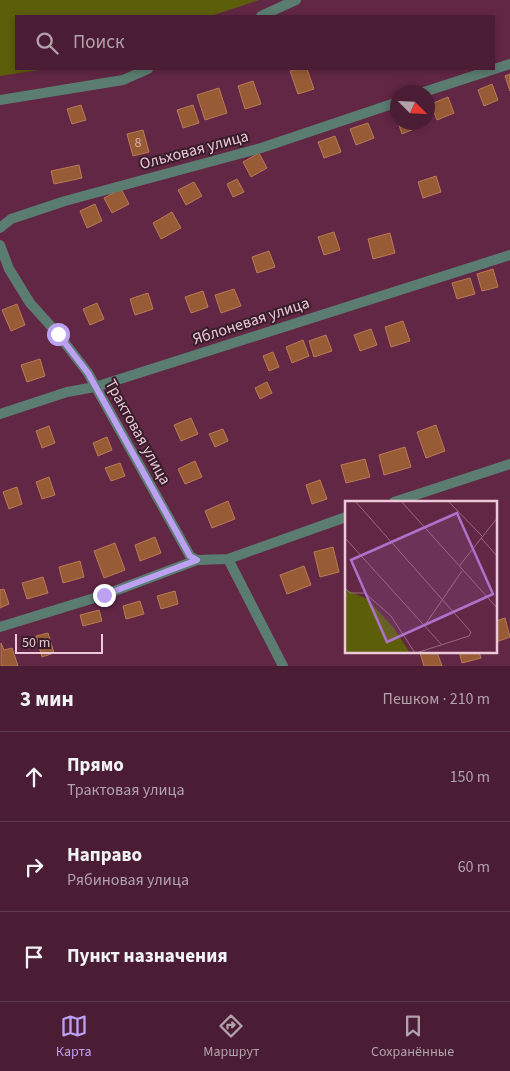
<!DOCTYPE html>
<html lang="ru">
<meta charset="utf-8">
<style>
:root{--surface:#4a1d34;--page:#51263c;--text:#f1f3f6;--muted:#b2a2ac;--line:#613b4f;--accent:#bca0f2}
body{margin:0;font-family:"Source Sans 3",sans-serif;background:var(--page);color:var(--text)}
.compass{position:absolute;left:390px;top:85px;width:45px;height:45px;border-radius:50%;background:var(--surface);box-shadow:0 2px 8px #0003;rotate:114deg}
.scale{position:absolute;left:15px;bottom:12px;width:88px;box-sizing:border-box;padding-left:5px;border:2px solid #edc8d8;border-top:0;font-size:14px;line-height:18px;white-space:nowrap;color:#edc8d8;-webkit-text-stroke:4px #371c29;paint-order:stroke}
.stop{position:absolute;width:15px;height:15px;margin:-11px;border:4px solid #bca0f2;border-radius:50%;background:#fff}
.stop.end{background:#bca0f2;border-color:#fff;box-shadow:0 1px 5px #0008}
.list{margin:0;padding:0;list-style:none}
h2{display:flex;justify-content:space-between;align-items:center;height:65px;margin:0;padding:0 20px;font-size:21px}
h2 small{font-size:16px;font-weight:400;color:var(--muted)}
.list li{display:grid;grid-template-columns:32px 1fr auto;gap:15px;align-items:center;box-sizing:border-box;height:90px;padding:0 20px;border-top:1px solid var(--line)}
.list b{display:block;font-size:19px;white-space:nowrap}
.list p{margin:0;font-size:16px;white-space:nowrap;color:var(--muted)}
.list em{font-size:16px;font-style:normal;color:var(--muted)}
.icon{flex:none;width:28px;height:28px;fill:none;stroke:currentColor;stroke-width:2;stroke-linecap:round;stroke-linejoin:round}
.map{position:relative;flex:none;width:510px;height:666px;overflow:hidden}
.search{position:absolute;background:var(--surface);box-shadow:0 2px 8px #0003;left:15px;right:15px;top:15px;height:55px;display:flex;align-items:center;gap:12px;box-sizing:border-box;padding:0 18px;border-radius:0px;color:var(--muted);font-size:19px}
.sheet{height:335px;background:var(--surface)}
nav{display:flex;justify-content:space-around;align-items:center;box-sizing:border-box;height:70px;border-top:1px solid var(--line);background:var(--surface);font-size:14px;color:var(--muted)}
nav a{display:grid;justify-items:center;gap:2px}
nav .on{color:var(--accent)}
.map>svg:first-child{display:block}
</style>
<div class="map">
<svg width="510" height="666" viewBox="0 0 510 666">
<rect width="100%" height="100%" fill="#622745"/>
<path fill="#5c5e0a" d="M 0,0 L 259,0 L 211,16 L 16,16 L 16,69 L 46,69 L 0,76 Z"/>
<path fill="#975b36" stroke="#b97a55" d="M 298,69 L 307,69 L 314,89 L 298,94 L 290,71 Z
M 510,74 L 510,91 L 505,76 Z
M 253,81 L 261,104 L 245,109 L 238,86 Z
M 492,84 L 498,100 L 484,106 L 478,90 Z
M 219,88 L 227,113 L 205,120 L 197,95 Z
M 448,97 L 454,113 L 437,120 L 431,104 Z
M 81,105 L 86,120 L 72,124 L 67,109 Z
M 193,105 L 199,123 L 183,128 L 177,110 Z
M 398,122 L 418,122 L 419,127 L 402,134 Z
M 368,123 L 374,138 L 356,145 L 350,129 Z
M 143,130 L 149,152 L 133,156 L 127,134 Z
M 335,136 L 341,152 L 324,158 L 318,142 Z
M 259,153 L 267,168 L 251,177 L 243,162 Z
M 79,165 L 82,178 L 54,184 L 51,171 Z
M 436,176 L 441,192 L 423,198 L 418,182 Z
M 237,179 L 244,192 L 233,197 L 227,184 Z
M 194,182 L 202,196 L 186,205 L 178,190 Z
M 121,189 L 129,204 L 112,213 L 104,198 Z
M 95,204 L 102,221 L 87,228 L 80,211 Z
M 172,212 L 181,228 L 161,239 L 153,223 Z
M 334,232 L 340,250 L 324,255 L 318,237 Z
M 390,233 L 395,253 L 373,259 L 368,239 Z
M 269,251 L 275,267 L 257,273 L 252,257 Z
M 493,269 L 498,287 L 482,291 L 477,274 Z
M 470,278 L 475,294 L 457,299 L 452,283 Z
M 234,289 L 241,306 L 221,313 L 215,295 Z
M 203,291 L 208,307 L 191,313 L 185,297 Z
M 148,293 L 153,309 L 135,315 L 130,299 Z
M 97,303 L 104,319 L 90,325 L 83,309 Z
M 17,304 L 25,325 L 11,331 L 2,310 Z
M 403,321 L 410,341 L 391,347 L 385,327 Z
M 371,329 L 377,345 L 360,351 L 354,335 Z
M 326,335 L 332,351 L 314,357 L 309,341 Z
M 303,340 L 309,356 L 292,363 L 286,347 Z
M 273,352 L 279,367 L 269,371 L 263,356 Z
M 40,359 L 45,376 L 27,382 L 21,365 Z
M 267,382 L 272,393 L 260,399 L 255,388 Z
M 191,418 L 198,434 L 181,441 L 174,425 Z
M 436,425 L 445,451 L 426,458 L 417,432 Z
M 49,426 L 55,443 L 42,448 L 36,431 Z
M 223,429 L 228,441 L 215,447 L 209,434 Z
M 107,437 L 112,450 L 98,456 L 93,443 Z
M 405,447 L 411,467 L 384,475 L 379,455 Z
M 365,459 L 370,477 L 346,483 L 341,465 Z
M 195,461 L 202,477 L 185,484 L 178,469 Z
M 120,463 L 125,476 L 111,481 L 105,468 Z
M 49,477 L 55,495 L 42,499 L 36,482 Z
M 320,480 L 327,499 L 312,504 L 306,485 Z
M 17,487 L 22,504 L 9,509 L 3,492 Z
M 228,501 L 235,519 L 212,528 L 205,511 Z
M 155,537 L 161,553 L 140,561 L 135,545 Z
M 115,543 L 125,570 L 104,578 L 94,551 Z
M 333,547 L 339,572 L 320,577 L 314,552 Z
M 80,561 L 84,577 L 63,583 L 59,567 Z
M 304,566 L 311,585 L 287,594 L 280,575 Z
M 43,577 L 48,593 L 27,599 L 22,583 Z
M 4,589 L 9,604 L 0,608 L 0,590 Z
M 175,591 L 178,604 L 161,609 L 157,596 Z
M 140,601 L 144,614 L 126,619 L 123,606 Z
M 99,610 L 102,621 L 83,626 L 80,615 Z
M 505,618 L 510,637 L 496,642 L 496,621 Z
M 48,633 L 54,653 L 42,657 L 36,636 Z
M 1,643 L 4,650 L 12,648 L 18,666 L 1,666 Z
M 437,652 L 442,666 L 424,666 L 420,653 Z
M 459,652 L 479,652 L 481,658 L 462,663 Z"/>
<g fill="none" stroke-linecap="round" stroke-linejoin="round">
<path stroke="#5b7d71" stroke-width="10" d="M 261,16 L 296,0
M 424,92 L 510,64
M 0,100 L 123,80 L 148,69
M 0,228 L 11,219 L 65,201 L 261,148 L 398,102
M 0,245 L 9,269 L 30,303 L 58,334 L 88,373 L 190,556 L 197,560
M 0,414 L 67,392 L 95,387 L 510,255
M 394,502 L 510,464
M 228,559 L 283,666
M 0,627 L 104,595 L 197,560 L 228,559 L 346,517"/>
</g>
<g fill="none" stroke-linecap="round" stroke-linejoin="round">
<path stroke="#bca0f2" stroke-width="6" d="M 58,334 L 88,373 L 190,556 L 197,560 L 104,595"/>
</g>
<g text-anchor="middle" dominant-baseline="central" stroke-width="4" stroke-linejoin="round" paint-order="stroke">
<g font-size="14" fill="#d8adb0">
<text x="138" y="143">8</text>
</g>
<g font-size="16" fill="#edc8d8" stroke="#371c29">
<text transform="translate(194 150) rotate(-15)">Ольховая улица</text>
<text transform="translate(251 321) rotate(-18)">Яблоневая улица</text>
<text transform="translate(138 432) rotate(61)">Трактовая улица</text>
</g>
</g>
<g transform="translate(345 501)">
<rect width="152" height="152" fill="#622745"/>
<path d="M 0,88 L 22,98 L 48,126 L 65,152 L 0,152 Z" fill="#5c5e0a"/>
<path fill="none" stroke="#9a6780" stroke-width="1" d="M 10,0 L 126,131 L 124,135 L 71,152M 56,0 L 153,108M 103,0 L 137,35M 0,37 L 96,143M 136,37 L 153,56M 115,64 L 153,16M 0,87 L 5,92 L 20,92 L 46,115 L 70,152M 80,124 L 117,70"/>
<path fill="#ae72ca" fill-opacity="0.15" stroke="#ae72ca" stroke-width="2.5" d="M 112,12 L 148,93 L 42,141 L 6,59 Z"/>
<rect width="152" height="152" fill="none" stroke="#edc8d8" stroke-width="2.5"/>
</g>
</svg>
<svg class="compass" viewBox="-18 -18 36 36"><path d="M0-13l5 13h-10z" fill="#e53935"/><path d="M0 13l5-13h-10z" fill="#b2a2ac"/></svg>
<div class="scale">50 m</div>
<div class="stop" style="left:58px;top:334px"></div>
<div class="stop end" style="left:104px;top:595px"></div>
<div class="search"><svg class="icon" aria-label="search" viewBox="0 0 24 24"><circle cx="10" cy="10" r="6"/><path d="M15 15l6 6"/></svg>Поиск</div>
</div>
<section class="sheet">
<h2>3 мин<small>Пешком · 210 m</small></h2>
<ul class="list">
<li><svg class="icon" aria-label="ahead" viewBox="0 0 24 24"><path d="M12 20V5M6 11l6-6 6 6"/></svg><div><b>Прямо</b><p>Трактовая улица</p></div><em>150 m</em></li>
<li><svg class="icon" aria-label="right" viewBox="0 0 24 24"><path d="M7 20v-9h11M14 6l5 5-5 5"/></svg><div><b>Направо</b><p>Рябиновая улица</p></div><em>60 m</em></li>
<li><svg class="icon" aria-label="arrive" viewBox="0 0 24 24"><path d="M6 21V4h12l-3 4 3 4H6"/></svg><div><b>Пункт назначения</b></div></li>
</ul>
</section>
<nav>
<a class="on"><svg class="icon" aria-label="map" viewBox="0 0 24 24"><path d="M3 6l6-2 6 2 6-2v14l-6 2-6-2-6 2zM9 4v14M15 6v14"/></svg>Карта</a>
<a><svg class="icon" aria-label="directions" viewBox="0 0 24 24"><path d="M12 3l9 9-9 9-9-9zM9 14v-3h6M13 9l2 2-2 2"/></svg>Маршрут</a>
<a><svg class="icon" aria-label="saved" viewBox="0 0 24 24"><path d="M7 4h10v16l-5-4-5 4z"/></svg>Сохранённые</a>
</nav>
